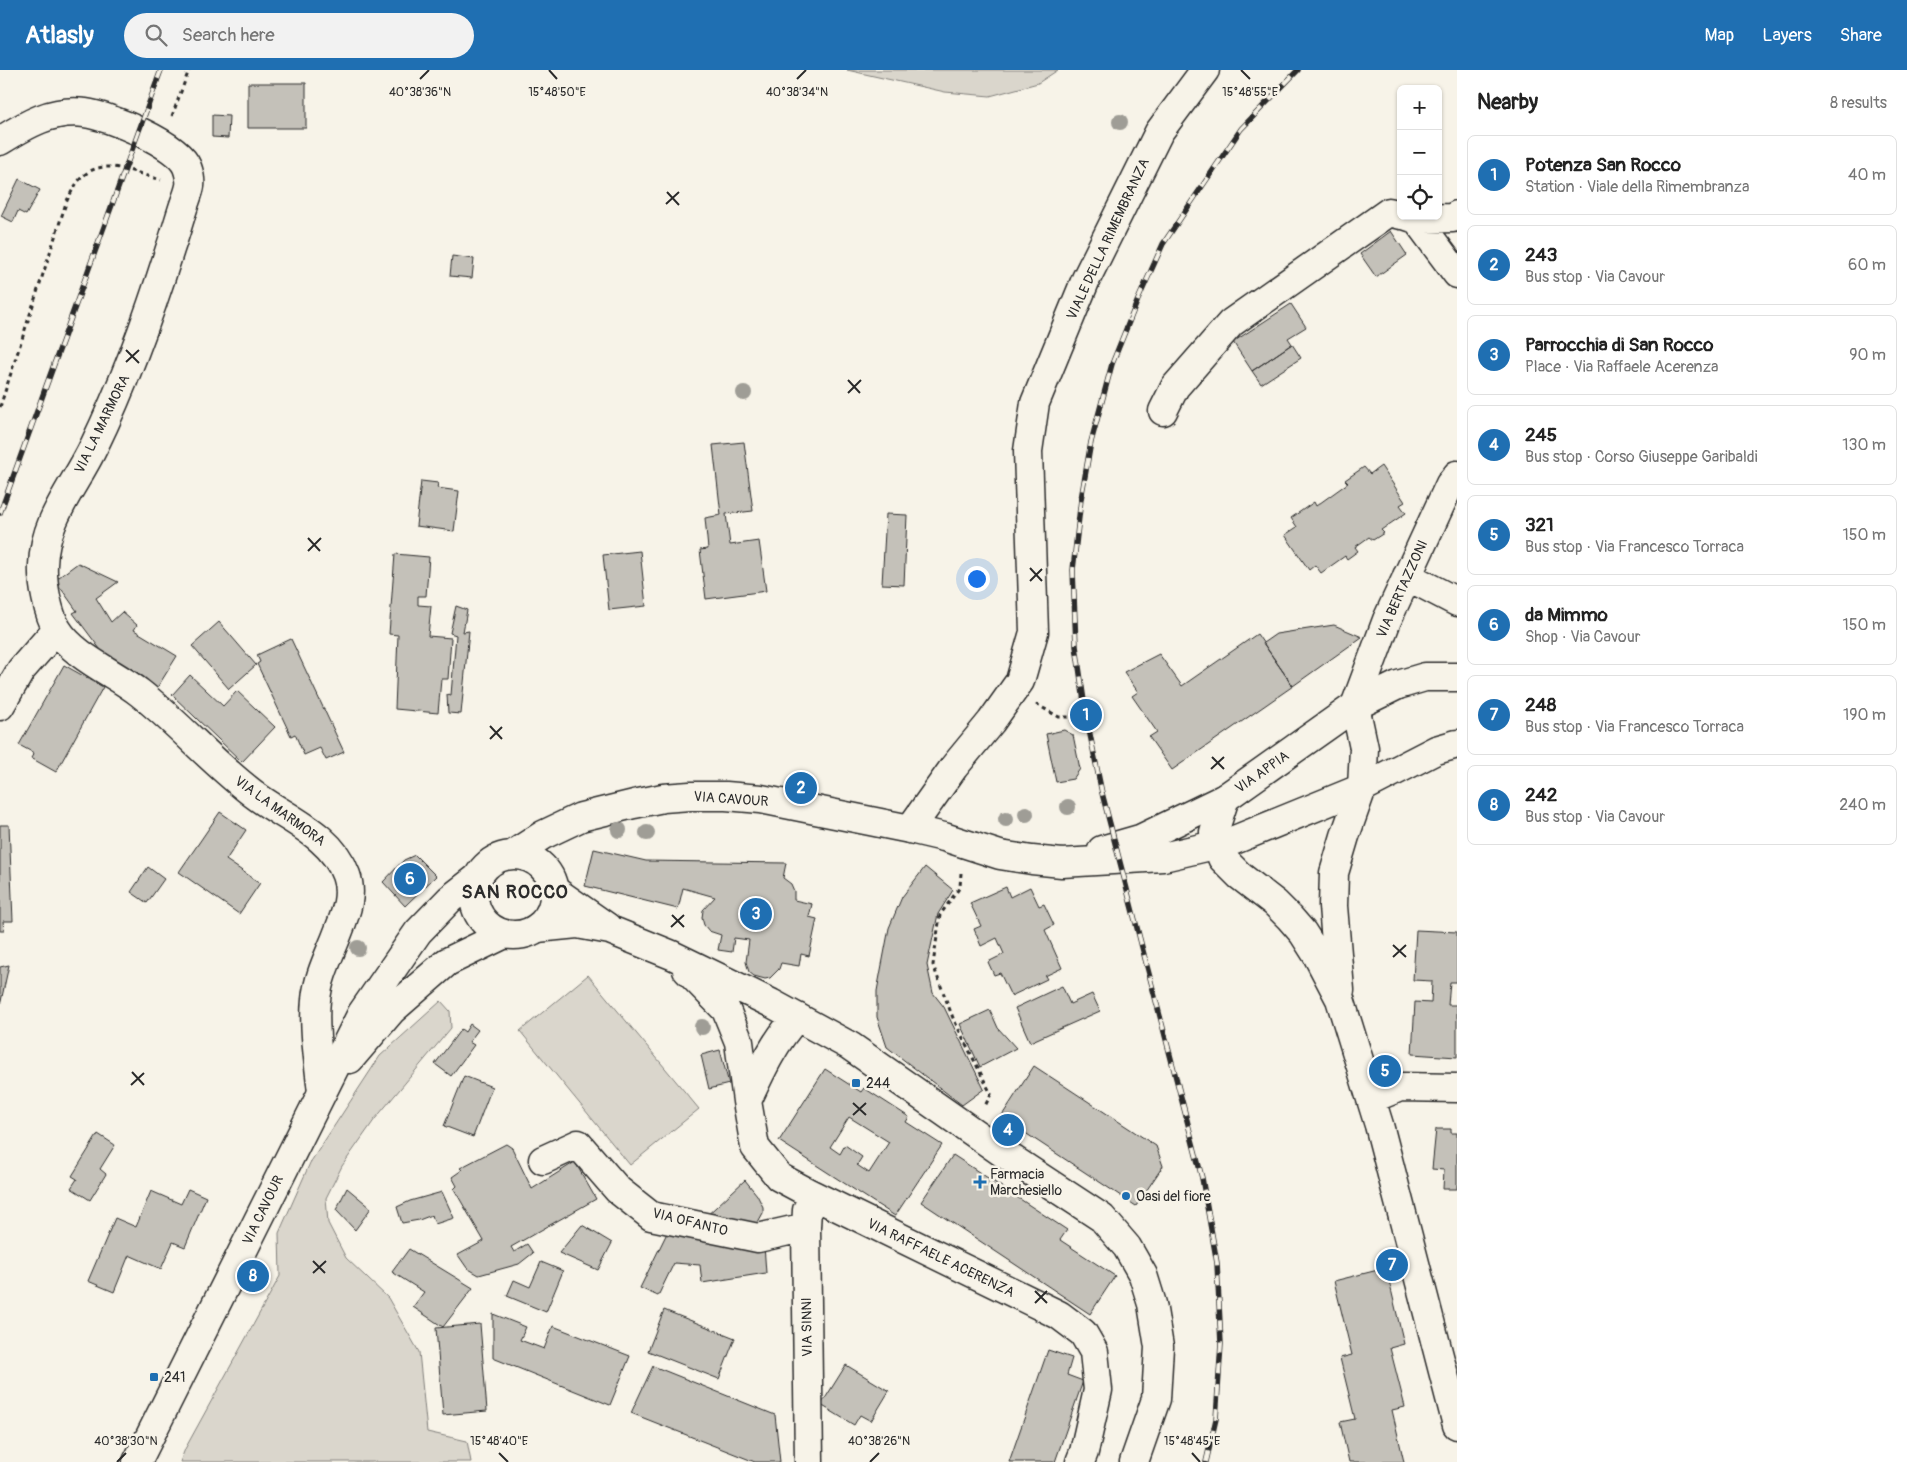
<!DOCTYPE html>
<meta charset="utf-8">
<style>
:root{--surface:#fff;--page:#f2f2f2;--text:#222;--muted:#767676;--line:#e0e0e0;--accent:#1f6fb2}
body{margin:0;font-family:Pangolin,sans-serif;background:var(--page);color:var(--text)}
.controls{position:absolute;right:15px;top:15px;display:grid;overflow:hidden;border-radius:8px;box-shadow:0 1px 4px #0004}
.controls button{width:45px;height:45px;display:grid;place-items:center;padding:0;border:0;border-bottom:1px solid var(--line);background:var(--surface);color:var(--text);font:25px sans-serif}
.you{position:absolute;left:976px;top:508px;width:18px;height:18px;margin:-12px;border:4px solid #fff;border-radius:50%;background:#1a73e8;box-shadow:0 0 0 8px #1a73e833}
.badge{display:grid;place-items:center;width:32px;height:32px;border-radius:50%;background:var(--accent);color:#fff;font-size:16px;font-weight:700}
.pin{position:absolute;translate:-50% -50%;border:2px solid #fff;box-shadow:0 1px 5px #0006}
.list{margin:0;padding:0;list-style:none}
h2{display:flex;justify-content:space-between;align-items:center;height:65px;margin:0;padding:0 20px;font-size:21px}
h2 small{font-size:16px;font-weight:400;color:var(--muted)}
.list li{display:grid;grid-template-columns:32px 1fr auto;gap:15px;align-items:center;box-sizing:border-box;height:80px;margin:0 10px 10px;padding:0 10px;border:1px solid var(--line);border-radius:8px}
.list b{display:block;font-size:19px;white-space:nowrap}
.list p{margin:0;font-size:16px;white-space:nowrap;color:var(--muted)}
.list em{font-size:16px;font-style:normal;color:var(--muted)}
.icon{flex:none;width:28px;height:28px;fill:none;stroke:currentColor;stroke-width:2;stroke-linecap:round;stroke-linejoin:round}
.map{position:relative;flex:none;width:1457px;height:1392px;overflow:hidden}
header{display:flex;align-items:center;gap:30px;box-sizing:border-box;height:70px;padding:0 25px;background:var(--accent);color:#fff}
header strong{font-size:24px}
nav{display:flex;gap:28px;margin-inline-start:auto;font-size:18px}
.search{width:350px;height:45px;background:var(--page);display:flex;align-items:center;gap:12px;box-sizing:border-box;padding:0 18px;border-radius:28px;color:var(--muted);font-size:19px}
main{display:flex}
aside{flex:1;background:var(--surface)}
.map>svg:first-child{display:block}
</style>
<header>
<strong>Atlasly</strong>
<div class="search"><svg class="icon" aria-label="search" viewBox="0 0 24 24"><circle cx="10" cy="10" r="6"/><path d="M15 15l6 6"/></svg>Search here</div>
<nav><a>Map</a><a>Layers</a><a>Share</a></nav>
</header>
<main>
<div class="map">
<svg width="1457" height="1392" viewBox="0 0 1457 1392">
<rect width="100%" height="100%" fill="#f7f3e8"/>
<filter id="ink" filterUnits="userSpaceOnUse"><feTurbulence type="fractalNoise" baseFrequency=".02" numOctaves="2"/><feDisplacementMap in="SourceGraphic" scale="10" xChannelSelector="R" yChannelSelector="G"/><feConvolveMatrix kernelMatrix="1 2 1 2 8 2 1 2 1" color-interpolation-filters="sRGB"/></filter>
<g filter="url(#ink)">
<path fill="#dad6cc" stroke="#82807c" d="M 847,0 L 1058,0 L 1038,13 L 990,26 L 945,22 Z
M 588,905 L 699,1039 L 630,1095 L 520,961 Z
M 441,931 L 450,941 L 451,958 L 375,1049 L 342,1096 L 326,1128 L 328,1153 L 346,1188 L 388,1228 L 419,1282 L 427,1362 L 467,1371 L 471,1392 L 180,1392 L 185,1379 L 280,1206 L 279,1163 L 310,1093 L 380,986 Z"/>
<path fill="#c4c1b9" stroke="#2b2b2b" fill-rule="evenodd" d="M 248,13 L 306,13 L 306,58 L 248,58 Z
M 212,45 L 229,46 L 228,68 L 212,67 Z
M 19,109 L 40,120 L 26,145 L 18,141 L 13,152 L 1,146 Z
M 1391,161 L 1407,185 L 1376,207 L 1360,184 Z
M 452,186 L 474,189 L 472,208 L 450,206 Z
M 1291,234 L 1306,257 L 1288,268 L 1292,274 L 1252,301 L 1233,272 Z
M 1292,274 L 1301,288 L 1261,314 L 1252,301 Z
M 744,372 L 753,441 L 726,444 L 730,475 L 759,471 L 766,521 L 706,529 L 700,480 L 708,479 L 705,448 L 721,445 L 713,375 Z
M 1381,396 L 1405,432 L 1400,435 L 1406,443 L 1381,460 L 1384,463 L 1373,470 L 1369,467 L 1355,477 L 1358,481 L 1347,489 L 1345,486 L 1321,503 L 1315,495 L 1309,500 L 1285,465 L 1297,457 L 1291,448 L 1314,432 L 1316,436 L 1348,413 L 1345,410 L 1364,397 L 1370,404 Z
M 421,411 L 438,413 L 437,418 L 459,421 L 454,461 L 416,456 Z
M 886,444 L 907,445 L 904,515 L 882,514 Z
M 640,481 L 646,536 L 609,540 L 603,485 Z
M 395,484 L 429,487 L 426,526 L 418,526 L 418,535 L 431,536 L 428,566 L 451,568 L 448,609 L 441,609 L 438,643 L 395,639 L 398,565 L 389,564 Z
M 78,493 L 118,512 L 96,528 L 111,552 L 122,542 L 137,555 L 134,560 L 177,586 L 157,618 L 109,591 L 73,543 L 77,541 L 55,510 Z
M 456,536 L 467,540 L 463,562 L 469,561 L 461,644 L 448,643 L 447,624 L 451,625 L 456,565 L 450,563 Z
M 219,552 L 256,595 L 229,619 L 192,576 Z
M 1334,555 L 1362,567 L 1293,616 L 1263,573 L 1276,564 Z
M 1257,564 L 1293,616 L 1172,700 L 1149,667 L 1157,662 L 1132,626 L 1138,622 L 1124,602 L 1159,584 L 1182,616 Z
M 291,569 L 344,682 L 326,690 L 320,678 L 304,685 L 295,664 L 291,666 L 257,594 L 260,592 L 257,585 Z
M 64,595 L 103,617 L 56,702 L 31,688 L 34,683 L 19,675 Z
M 190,605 L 223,636 L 237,621 L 275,657 L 242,692 L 172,625 Z
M 1064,660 L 1073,665 L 1080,699 L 1073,709 L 1056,712 L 1046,664 Z
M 220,742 L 246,760 L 226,790 L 260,813 L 239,844 L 179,802 Z
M 0,755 L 9,755 L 13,851 L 3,851 L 4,861 L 0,861 Z
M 594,779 L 646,791 L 786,793 L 783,808 L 791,814 L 794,821 L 794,830 L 812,834 L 809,847 L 817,849 L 809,886 L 801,884 L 799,896 L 781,893 L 779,899 L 770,908 L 765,909 L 754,906 L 749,902 L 746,892 L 749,870 L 734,868 L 732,882 L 718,880 L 721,865 L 709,861 L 704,855 L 702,848 L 703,840 L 715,827 L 683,818 L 678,839 L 585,816 Z
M 415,785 L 436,806 L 405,836 L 383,812 L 404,790 Z
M 148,797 L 164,809 L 147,833 L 131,822 Z
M 925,797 L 953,820 L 938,844 L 927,895 L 933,923 L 944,937 L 984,1019 L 962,1035 L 887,977 L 877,947 L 877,921 L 889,858 L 902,827 Z
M 1006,817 L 1010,827 L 1030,817 L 1039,836 L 1044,834 L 1054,855 L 1045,860 L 1062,898 L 1045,906 L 1047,909 L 1011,926 L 1000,903 L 994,905 L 988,892 L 1004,884 L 997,868 L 981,876 L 974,859 L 981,856 L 970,833 Z
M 1416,860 L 1457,862 L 1457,912 L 1450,912 L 1448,935 L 1457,935 L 1457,987 L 1412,984 L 1415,932 L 1431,933 L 1432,911 L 1413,910 Z
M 9,895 L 0,936 L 0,897 Z
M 1062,916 L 1070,934 L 1092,924 L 1100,941 L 1030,972 L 1015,938 Z
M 990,940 L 998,958 L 1016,978 L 980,997 L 960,954 Z
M 470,954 L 478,960 L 469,972 L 474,975 L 451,1006 L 435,994 L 461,959 L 465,962 Z
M 720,980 L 729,1014 L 709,1019 L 701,985 Z
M 1034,996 L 1156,1076 L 1163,1096 L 1136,1136 L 1001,1047 Z
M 825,999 L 861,1022 L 864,1018 L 909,1047 L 906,1052 L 942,1075 L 895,1146 L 779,1071 ZM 849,1047 L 889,1072 L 869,1103 L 857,1095 L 862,1087 L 845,1075 L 840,1084 L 830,1077 Z
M 464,1006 L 492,1017 L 473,1067 L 444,1056 Z
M 1436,1059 L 1451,1059 L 1451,1063 L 1457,1063 L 1457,1119 L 1443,1119 L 1444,1100 L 1432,1099 Z
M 98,1064 L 115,1075 L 100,1099 L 106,1104 L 90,1130 L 71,1118 L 77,1109 L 72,1106 Z
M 506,1074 L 512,1078 L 532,1119 L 575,1092 L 596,1129 L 511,1177 L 514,1182 L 527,1174 L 533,1183 L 519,1194 L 479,1205 L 467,1198 L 458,1185 L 484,1171 L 454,1119 L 457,1116 L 452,1107 L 462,1100 L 460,1098 Z
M 953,1085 L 1067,1160 L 1060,1170 L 1115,1206 L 1090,1244 L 921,1132 Z
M 745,1110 L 757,1125 L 763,1137 L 763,1143 L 758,1152 L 754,1155 L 703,1149 Z
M 347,1118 L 371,1138 L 355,1160 L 336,1140 Z
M 188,1119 L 206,1127 L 185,1177 L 173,1172 L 161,1199 L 129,1185 L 114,1222 L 88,1211 L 115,1148 L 136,1157 L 151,1121 L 181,1134 Z
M 442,1122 L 454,1148 L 435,1154 L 432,1145 L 419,1150 L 402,1153 L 397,1137 L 410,1131 Z
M 582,1155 L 612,1173 L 598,1200 L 559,1183 Z
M 668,1161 L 764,1175 L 766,1203 L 702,1213 L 700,1195 L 674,1193 L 658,1226 L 640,1218 Z
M 409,1179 L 473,1218 L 443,1257 L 413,1237 L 424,1222 L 392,1202 Z
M 541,1192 L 563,1201 L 546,1242 L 507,1226 L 514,1210 L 530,1217 Z
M 1386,1198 L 1404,1274 L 1390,1278 L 1405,1337 L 1392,1340 L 1404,1392 L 1349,1392 L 1340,1352 L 1355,1349 L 1340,1288 L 1352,1285 L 1334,1211 Z
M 664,1240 L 735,1268 L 719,1309 L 648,1281 Z
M 493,1244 L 526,1257 L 520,1270 L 544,1279 L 553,1256 L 630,1286 L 610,1335 L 493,1288 Z
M 480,1254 L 487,1341 L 443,1345 L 436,1258 Z
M 1048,1280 L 1072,1288 L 1067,1305 L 1083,1311 L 1055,1392 L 1009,1392 Z
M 846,1295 L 889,1321 L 871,1351 L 860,1345 L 854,1355 L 821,1335 Z
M 653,1296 L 775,1345 L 780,1392 L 755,1392 L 631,1343 Z"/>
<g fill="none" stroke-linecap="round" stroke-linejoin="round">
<defs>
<path id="minor" d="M 0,71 C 27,54 52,39 85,43 C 109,46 178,74 187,97 C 189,102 191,111 190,116 C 189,122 186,129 184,135 C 179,150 175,165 170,179 C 149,246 125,312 94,376 C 75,416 44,449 43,495 C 42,513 48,544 57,559 C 74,587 115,603 140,623 C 182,656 216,697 259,728 C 290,750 332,766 346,805 C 354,827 344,847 336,868 C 328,888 318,908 316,930 C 313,957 319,994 322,1022
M 1407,146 L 1416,149 L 1453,148 L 1457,145
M 1416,149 L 1457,204
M 1163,341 L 1175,317 L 1231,253 L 1389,142 L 1401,145
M 1407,506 L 1457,532
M 0,636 L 21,600 L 57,559
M 1225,728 L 1214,762 L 1222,788 L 1240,806 L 1275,833 L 1290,848 L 1303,863 L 1317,885 L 1340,929 L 1379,1055 L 1457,1355
M 910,759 L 954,697 L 991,652 L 1020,611 L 1034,562 L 1028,381 L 1035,333 L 1086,209 L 1159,62 L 1205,0
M 554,820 L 607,857
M 537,858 L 577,854 L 610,860 L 672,885 L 771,933 L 850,976 L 1003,1083 L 1102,1148 L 1127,1177 L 1143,1205 L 1152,1234 L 1159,1277 L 1156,1329 L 1134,1392
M 687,900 L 726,940 L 739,972 L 747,1031 L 755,1077 L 779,1107 L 809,1123 L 1059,1245 L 1083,1263 L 1094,1282 L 1098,1320 L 1084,1382 L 1080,1392
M 1340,920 L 1333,836 L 1334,803 L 1345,766 L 1362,718 L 1364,678 L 1355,636 L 1387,550 L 1450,414 L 1457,405
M 1371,1029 L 1400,1017 L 1457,1018
M 747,1031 C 761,1001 774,972 797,947
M 543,1090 L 578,1074 L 618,1120 L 651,1146 L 758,1168 L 806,1157
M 807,1140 L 806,1157 L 809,1392"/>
<path id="major" d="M 1102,780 L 1140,769 L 1225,728 L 1355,636 L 1398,615 L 1425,607 L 1457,607
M 512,785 L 543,765 L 581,747 L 634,734 L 663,728 L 690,726 L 726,726 L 761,729 L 910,759 L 944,767 L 1000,785 L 1032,790 L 1062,793 L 1163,787 L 1232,771 L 1362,718 L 1436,680 L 1457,674
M474 825a40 40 0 1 1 80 0a40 40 0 1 1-80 0Z
M 350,989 L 392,940 L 447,892 L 505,864
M 137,1392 L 362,943 L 418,862 L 450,829 L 477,808"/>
</defs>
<use href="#minor" stroke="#2b2b2b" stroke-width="31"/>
<use href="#major" stroke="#2b2b2b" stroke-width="31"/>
<path stroke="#2b2b2b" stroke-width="3" stroke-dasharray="4 4" stroke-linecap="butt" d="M 172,46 L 189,0
M 0,337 L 66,133 C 69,126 73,119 77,113 C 98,83 134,103 161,110
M 1036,634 L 1059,647 L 1075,647
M 961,803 L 960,817 L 940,845 L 933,895 L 953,948 L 991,1024 L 985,1036"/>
<use href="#minor" stroke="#f7f3e8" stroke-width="28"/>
<use href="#major" stroke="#f7f3e8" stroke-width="28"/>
<defs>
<path id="rail" d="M 0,443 L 161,0
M 1206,1392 L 1216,1349 L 1221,1274 L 1217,1193 L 1202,1108 L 1102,723 L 1086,645 L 1076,576 L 1073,500 L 1081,429 L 1091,372 L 1112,294 L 1137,232 L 1163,174 L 1241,59 L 1298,0"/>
</defs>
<use href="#rail" stroke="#2b2b2b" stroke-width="5.5"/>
<use href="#rail" stroke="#f7f3e8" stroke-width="4" stroke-dasharray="11" stroke-linecap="butt"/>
</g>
<g fill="#9f9d96">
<circle cx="1120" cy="52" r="8"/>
<circle cx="744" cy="323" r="8"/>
<circle cx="1068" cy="737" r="8"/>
<circle cx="1026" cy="744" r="8"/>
<circle cx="1006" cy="749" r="8"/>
<circle cx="619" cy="760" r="8"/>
<circle cx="647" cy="763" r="8"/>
<circle cx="358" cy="878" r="8"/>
<circle cx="702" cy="957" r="8"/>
</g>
</g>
<path fill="none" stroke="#2b2b2b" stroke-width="2" d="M 549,0 L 557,9M 1241,0 L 1250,9M 420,9 L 429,0M 797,9 L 806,0M 667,122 L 679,135M 666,134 L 679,122M 126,280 L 139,293M 126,292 L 139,280M 848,310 L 860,323M 848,323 L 861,310M 308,468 L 320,481M 308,481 L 321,468M 1030,498 L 1042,511M 1030,511 L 1042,499M 490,656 L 502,669M 490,669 L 502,657M 1212,687 L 1224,699M 1211,699 L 1224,687M 672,845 L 684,857M 671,857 L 684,845M 1393,875 L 1406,887M 1393,887 L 1406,875M 132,1002 L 144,1015M 131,1015 L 144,1003M 853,1033 L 866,1045M 853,1045 L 866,1033M 313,1191 L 325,1203M 313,1203 L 326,1191M 1035,1221 L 1047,1233M 1035,1233 L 1047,1221M 499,1383 L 508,1392M 1192,1383 L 1200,1392M 117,1392 L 126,1383M 870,1392 L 879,1383"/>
<g fill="#1f6fb2" stroke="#f7f3e8" stroke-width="2">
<rect x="851" y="1008" width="10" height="10" rx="2.5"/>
<path d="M977.5 1104.5h5v5h5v5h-5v5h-5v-5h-5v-5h5z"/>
<circle cx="1126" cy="1126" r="5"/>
<rect x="149" y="1302" width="10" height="10" rx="2.5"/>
</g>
<g text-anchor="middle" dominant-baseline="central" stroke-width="5" stroke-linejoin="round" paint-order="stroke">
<g font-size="14" fill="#2b2b2b" stroke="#f7f3e8">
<text transform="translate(1108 169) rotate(-65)">VIALE DELLA RIMEMBRANZA</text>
<text transform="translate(102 354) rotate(-64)">VIA LA MARMORA</text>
<text transform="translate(1402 519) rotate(-66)">VIA BERTAZZONI</text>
<text transform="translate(1262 702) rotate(-35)">VIA APPIA</text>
<text transform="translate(731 729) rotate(4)">VIA CAVOUR</text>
<text transform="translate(280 741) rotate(36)">VIA LA MARMORA</text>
<text transform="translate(263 1140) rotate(-64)">VIA CAVOUR</text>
<text transform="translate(690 1152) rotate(14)">VIA OFANTO</text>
<text transform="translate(941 1188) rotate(26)">VIA RAFFAELE ACERENZA</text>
<text transform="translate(807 1257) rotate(-91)">VIA SINNI</text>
</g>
<g font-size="14" fill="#2b2b2b" stroke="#f7f3e8" text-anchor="start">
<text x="866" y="1013">244</text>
<text x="990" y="1104">Farmacia<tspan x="990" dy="16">Marchesiello</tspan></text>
<text x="1136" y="1126">Oasi del fiore</text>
<text x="164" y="1307">241</text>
</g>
<g font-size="19" font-weight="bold" letter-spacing="1" fill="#2b2b2b" stroke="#f7f3e8">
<text x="515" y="822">SAN ROCCO</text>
</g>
</g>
<g font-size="12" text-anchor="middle" fill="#2b2b2b" stroke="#f7f3e8" stroke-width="5" stroke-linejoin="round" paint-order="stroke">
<text x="420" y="26">40°38'36"N</text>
<text x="797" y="26">40°38'34"N</text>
<text x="557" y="26">15°48'50"E</text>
<text x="1250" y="26">15°48'55"E</text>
<text x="499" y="1375">15°48'40"E</text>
<text x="1192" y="1375">15°48'45"E</text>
<text x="126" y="1375">40°38'30"N</text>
<text x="879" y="1375">40°38'26"N</text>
</g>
</svg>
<div class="controls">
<button>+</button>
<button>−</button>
<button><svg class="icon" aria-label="locate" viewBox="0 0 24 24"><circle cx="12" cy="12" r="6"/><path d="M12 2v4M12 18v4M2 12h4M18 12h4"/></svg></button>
</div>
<div class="you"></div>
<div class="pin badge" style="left:1086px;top:645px">1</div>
<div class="pin badge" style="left:801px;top:718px">2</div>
<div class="pin badge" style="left:756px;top:844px">3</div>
<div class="pin badge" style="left:1008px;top:1060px">4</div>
<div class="pin badge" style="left:1385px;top:1001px">5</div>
<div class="pin badge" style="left:410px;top:809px">6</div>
<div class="pin badge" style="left:1392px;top:1195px">7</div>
<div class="pin badge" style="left:253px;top:1206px">8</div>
</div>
<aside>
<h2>Nearby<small>8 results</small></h2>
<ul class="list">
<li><span class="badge">1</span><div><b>Potenza San Rocco</b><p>Station · Viale della Rimembranza</p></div><em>40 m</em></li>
<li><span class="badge">2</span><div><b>243</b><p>Bus stop · Via Cavour</p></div><em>60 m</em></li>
<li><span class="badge">3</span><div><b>Parrocchia di San Rocco</b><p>Place · Via Raffaele Acerenza</p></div><em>90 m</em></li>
<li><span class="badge">4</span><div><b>245</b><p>Bus stop · Corso Giuseppe Garibaldi</p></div><em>130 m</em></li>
<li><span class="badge">5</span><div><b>321</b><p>Bus stop · Via Francesco Torraca</p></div><em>150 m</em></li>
<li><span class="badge">6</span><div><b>da Mimmo</b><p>Shop · Via Cavour</p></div><em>150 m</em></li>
<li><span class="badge">7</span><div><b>248</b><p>Bus stop · Via Francesco Torraca</p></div><em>190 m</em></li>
<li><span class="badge">8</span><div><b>242</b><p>Bus stop · Via Cavour</p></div><em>240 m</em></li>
</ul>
</aside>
</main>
